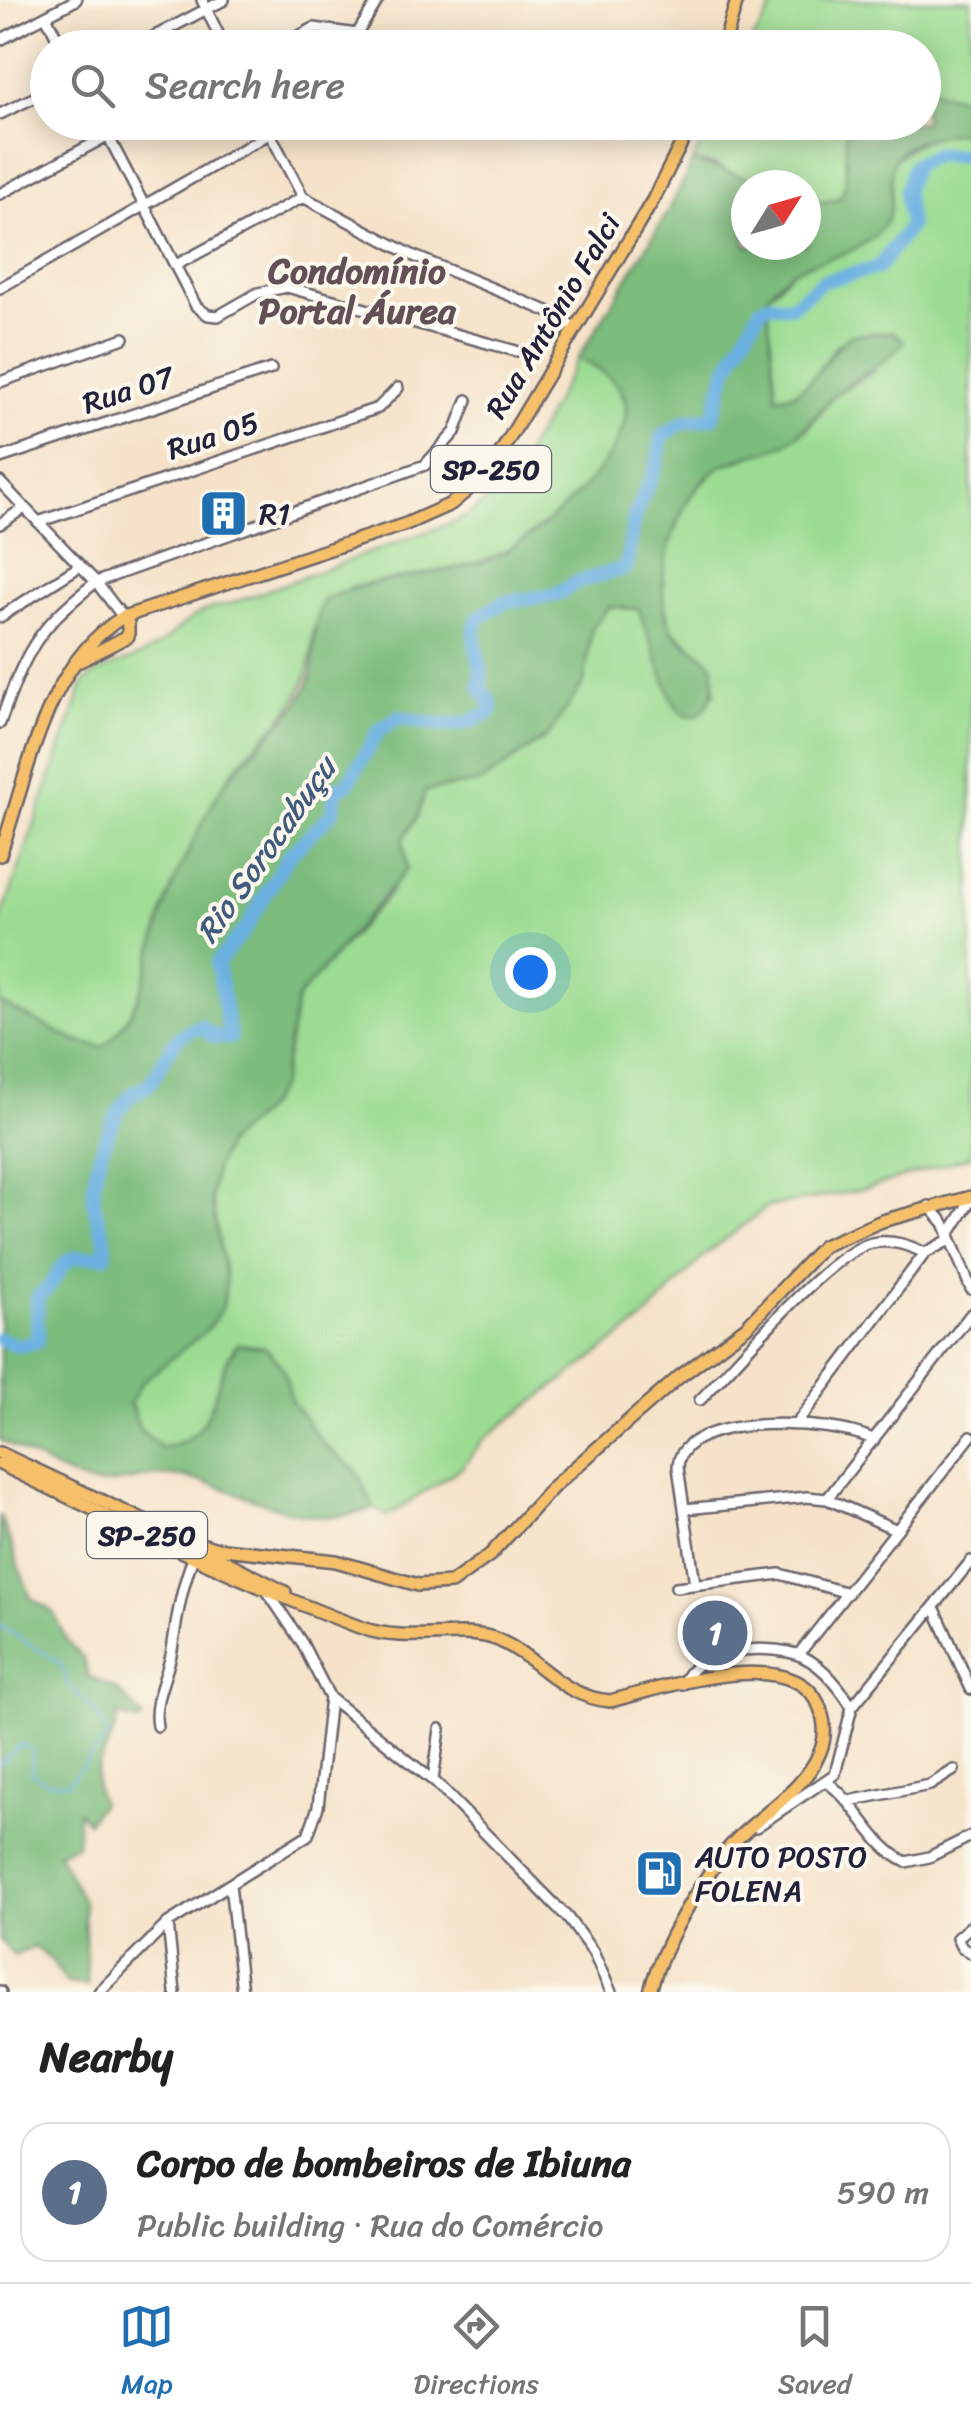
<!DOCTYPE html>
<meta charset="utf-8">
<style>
:root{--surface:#fff;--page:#f2f2f2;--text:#222;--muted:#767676;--line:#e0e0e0;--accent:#1f6fb2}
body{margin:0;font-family:Sriracha,sans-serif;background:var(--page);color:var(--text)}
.compass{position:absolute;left:731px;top:170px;width:90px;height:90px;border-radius:50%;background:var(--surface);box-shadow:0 5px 25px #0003;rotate:53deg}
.you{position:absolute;left:530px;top:972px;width:35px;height:35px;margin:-25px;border:8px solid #fff;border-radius:50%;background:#1a73e8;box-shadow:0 0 0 15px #1a73e833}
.badge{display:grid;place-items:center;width:65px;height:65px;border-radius:50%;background:var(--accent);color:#fff;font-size:32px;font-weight:700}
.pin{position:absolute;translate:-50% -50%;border:5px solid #fff;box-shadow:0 2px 10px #0006}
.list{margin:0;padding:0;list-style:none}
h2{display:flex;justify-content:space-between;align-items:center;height:130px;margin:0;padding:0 40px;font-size:42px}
h2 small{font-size:32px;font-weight:400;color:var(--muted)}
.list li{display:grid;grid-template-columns:65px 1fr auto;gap:30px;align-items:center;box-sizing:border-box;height:140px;margin:0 20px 20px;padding:0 20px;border:2px solid var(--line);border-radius:30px}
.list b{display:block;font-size:38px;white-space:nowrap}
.list p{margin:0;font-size:32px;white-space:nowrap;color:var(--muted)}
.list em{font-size:32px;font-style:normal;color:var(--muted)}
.icon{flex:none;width:55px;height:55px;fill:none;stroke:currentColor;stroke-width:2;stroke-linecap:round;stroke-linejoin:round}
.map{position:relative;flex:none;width:971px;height:1992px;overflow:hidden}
.search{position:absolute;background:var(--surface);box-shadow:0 5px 25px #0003;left:30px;right:30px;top:30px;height:110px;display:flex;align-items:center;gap:25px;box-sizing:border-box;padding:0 35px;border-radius:55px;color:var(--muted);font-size:38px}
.sheet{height:290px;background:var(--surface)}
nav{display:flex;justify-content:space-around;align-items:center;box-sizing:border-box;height:140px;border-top:2px solid var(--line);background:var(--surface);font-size:28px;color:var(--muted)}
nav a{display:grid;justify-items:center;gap:5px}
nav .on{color:var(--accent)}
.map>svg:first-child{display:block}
</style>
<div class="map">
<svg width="971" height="1992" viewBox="0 0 971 1992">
<rect width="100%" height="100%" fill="#fbf7ec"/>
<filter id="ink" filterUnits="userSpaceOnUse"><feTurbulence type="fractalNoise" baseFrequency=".01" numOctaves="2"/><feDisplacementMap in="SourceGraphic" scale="20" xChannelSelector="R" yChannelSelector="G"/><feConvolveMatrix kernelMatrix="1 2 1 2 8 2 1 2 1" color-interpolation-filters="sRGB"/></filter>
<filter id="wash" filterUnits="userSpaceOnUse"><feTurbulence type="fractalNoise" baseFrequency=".0048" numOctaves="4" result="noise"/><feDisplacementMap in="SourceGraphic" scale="40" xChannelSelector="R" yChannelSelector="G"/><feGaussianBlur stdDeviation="2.25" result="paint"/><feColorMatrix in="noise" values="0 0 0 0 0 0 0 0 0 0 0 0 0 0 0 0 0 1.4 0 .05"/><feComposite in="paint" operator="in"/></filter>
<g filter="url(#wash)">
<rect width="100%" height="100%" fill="#f5e2c8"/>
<path fill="#9bdc92" stroke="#5e7f66" stroke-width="2.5" d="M 777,0 L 971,0 L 971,100 L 924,88 L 924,48 L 748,48 Z
M 710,123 L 846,123 L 846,183 L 840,198 L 826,202 L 806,199 L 806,185 L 741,178 L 716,165 L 693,161 Z
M 971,131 L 971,1156 L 862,1190 L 767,1207 L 705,1255 L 642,1321 L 484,1439 L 462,1467 L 388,1516 L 374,1508 L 356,1470 L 325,1446 L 292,1402 L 283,1368 L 265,1347 L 237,1344 C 205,1387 225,1434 162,1448 L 140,1430 L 130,1403 L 142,1382 L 223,1307 L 226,1279 L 211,1198 L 215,1170 L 226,1144 L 267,1107 L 281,1084 L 297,999 L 391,892 L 403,838 L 418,816 L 425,791 L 481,782 L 549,735 L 583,683 L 592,627 L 609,607 L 639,609 L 665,674 L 715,695 L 713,664 L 670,628 L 660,584 L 665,554 L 688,499 L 718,467 L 785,444 L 808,428 L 835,394 L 873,372 L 838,343 C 821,365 805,399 775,396 L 767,297 L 798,265 L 855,249 C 886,177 882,137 971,131 Z
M 578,358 C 594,367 612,375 621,391 C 652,442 530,547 486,560 C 442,574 395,577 350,588 L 313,631 C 314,723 246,731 212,805 C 199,833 183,860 172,888 C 148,945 152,1003 103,1048 L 76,1041 L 0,1003 L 0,923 L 84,682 C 104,665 127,664 149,651 C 185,631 182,612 230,604 L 461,519 C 519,486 546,415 578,358 Z"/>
<path fill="#7cbc7c" stroke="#4f6f5c" stroke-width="2.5" d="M 924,88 L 971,100 L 971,131 C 839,142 924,197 872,238 C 835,268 797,251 767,297 L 776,396 C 810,400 825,354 850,335 L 893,332 L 904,341 C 885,366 860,373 838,392 C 819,407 810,427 790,441 C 769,455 741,454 719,467 C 677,491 646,589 673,631 C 681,645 702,652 713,664 C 715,687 716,702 696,716 L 683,714 L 673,702 L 639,609 L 609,607 L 592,628 L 584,682 L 549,735 L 481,782 L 425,791 L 418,816 L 403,839 L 407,869 L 297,999 L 281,1084 L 267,1107 L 226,1144 L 215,1170 L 211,1198 L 226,1279 L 223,1307 L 207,1330 L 142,1382 L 130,1403 L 140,1430 L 162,1448 C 224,1435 205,1387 238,1344 L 265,1347 L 283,1368 L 292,1402 L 325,1446 L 356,1470 L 374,1508 C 296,1537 248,1485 174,1476 C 145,1473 106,1490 83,1482 C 55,1471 27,1454 0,1440 L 0,1003 L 76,1041 L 103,1047 C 152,1004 148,946 171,890 C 183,860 199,829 214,801 C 237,757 287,727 306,689 C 320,661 308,628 324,600 C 375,575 434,578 488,560 C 531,545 652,441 621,391 C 611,375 594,367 578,358 L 668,212 L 693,161 L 772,185 L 746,185 L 746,245 L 806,245 L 806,199 L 826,202 L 840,198 L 846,183 L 846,123 L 924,122 Z
M 0,1515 L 31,1598 L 53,1612 L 67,1641 L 84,1659 L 88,1676 L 116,1689 L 143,1717 L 139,1722 L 117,1715 C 115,1755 84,1760 101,1803 L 87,1822 L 78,1811 L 77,1845 L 58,1853 L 84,1903 L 87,1985 L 67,1983 L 50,1959 L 34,1947 L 14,1956 L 0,1940 Z"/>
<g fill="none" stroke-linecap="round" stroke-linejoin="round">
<path stroke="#6cb1e2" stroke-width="2.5" d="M 0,1626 L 60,1663 L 69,1686 L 98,1715 L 109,1736 L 68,1783 L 46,1782 L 32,1773 L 32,1750 L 22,1744 L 0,1764"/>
<path stroke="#6cb1e2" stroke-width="14" d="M 0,1339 L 19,1346 L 38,1341 L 37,1297 C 55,1287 57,1266 71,1259 C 80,1255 94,1257 105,1256 C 108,1236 97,1223 94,1203 C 90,1172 110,1116 132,1094 C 137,1089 145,1090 151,1082 C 167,1059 170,1034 201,1026 L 214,1037 L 230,1038 L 217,963 L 246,928 L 288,856 L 332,813 L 337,787 L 347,785 L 379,730 L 399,717 C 433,725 461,732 491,711 L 492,704 L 480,687 C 486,663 467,641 478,618 L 504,602 L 556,595 L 577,582 L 626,568 L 634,517 L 657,465 L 662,436 L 684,422 L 713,417 L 728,367 L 760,309 L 768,304 L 791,306 L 823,281 L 878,268 L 910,226 L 905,191 L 914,165 L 936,154 L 971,156"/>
</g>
</g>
<g filter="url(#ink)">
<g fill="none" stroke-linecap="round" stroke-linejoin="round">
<defs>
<path id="minor" d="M 202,0 L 225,48
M 46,16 L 62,48
M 0,40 L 76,0
M 132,48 L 224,0
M 277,48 L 314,28 L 357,34 L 378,0
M 0,114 L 48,91
M 101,122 L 196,306 L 208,315 L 218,316 L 258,293 L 287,287 L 516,351
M 264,122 L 303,197 L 414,256 L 547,311 L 575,328
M 0,194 L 133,122
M 176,265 L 303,197
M 0,288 L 290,122
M 0,382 L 124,338
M 0,458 L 271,369
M 0,482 L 96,582 L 123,617
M 38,522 L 378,408 L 398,388
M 0,524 L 24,508
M 0,617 L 80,566
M 0,723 C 26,651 35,630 96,582 L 425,465 L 455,432 L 467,400
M 929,1206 L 944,1223 L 971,1289
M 948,1236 L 971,1200
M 700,1400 C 736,1364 829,1252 872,1243 C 891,1239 908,1245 925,1253
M 797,1423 L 925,1253 L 949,1240
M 827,1499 L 971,1314
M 685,1509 L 807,1497 L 827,1499 L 897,1530
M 695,1584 L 678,1467 C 680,1411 836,1419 874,1440
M 676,1587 L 780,1574 L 848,1593
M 267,1591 L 302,1643 L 330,1698 L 436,1783 L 567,1917 L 593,1952 L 611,1992
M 934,1607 L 971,1689
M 798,1655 L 971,1436
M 683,1684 C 695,1648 764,1644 796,1654 C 820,1662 839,1686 852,1707
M 157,1726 C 152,1701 168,1675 172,1650 C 177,1617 181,1589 193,1558
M 433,1780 L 440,1729
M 828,1783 C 859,1805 872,1846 906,1862 L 929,1857 L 971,1836
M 849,1801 L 930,1785 L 954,1770
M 756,1827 L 835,1774 L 852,1707 L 971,1561
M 230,1884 L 242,1992
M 168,1923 L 175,1992
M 971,1926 L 957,1938 L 962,1948 L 971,1953
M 0,1991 L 1,1992
M 99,1992 L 168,1923 L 308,1835 L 318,1807 L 330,1698"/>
<path id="major" d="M 723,48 L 737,0
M 80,661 L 128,636 L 128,623 L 123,617
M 0,855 C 28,775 45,664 123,617 L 406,524 L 451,504 L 489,472 L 653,200 L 692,122
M 0,1453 L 174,1535
M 0,1464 C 120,1522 238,1582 362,1628 C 408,1645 465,1625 498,1640 C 540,1658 560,1697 610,1701 C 660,1689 797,1641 820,1708 C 825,1722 826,1738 820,1752 C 805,1789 763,1813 736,1840 C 704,1874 661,1946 650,1992
M 171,1534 L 214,1548 L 336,1561 L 418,1585 L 451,1583 L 490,1555 L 555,1485 L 679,1377 L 746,1327 L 823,1246 L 882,1221 L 971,1197
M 203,1550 L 285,1592"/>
</defs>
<use href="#minor" stroke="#6c656c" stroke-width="14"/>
<use href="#major" stroke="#6c656c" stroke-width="16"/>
<use href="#minor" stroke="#fff" stroke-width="9"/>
<use href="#major" stroke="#f6c06b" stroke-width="11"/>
</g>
</g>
<defs>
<symbol id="building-square" viewBox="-11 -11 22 22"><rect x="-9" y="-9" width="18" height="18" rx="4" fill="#1f6fb2" stroke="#fbf7ec"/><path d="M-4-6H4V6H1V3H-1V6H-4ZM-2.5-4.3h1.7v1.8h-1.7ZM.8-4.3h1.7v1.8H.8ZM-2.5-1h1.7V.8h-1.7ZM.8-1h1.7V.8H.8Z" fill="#fff"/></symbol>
<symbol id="fuel-square" viewBox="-11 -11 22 22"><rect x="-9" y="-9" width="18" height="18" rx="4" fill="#1f6fb2" stroke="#fbf7ec"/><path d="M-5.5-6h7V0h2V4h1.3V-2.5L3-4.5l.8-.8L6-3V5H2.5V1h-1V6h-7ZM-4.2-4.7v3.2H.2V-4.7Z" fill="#fff"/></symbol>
</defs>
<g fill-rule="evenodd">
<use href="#building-square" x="196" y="486" width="55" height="55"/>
<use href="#fuel-square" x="632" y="1846" width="55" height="55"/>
</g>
<g text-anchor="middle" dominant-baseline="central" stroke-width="8" stroke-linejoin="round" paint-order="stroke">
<g fill="#fbf7ec" stroke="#636270" stroke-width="2.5">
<rect x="431" y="446" width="120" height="46" rx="8"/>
<rect x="87" y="1512" width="120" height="46" rx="8"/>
</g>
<g font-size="28" font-weight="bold" fill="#22223b">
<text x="491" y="469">SP-250</text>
<text x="147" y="1535">SP-250</text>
</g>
<g font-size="30" fill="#22223b" stroke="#fbf7ec">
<text transform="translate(553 316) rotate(-59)">Rua Antônio Falci</text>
<text transform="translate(128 390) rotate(-18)">Rua 07</text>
<text transform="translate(213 436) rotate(-18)">Rua 05</text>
</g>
<g font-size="30" fill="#22223b" stroke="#fbf7ec" text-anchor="start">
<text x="259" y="514">R1</text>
<text x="695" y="1857">AUTO POSTO<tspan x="695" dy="34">FOLENA</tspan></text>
</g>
<g font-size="32" font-style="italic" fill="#405b7e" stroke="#fbf7ec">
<text transform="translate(266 850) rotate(-55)">Rio Sorocabuçu</text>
</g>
<g font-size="35" font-weight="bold" fill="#635057" stroke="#fbf7ec">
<text x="357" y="271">Condomínio<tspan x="357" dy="40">Portal Áurea</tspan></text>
</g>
</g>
</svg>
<svg class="compass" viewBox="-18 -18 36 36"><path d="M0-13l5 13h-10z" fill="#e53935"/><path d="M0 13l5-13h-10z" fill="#767676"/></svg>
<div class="you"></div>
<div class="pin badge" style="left:715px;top:1633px;background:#5c6f8a">1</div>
<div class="search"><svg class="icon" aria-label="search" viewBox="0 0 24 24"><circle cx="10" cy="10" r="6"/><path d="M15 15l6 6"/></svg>Search here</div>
</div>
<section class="sheet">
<h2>Nearby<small></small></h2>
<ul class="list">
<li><span class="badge" style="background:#5c6f8a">1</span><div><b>Corpo de bombeiros de Ibiuna</b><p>Public building · Rua do Comércio</p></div><em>590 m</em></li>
</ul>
</section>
<nav>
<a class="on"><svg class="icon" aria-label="map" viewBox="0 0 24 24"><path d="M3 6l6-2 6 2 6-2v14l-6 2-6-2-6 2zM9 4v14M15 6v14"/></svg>Map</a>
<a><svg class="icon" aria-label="directions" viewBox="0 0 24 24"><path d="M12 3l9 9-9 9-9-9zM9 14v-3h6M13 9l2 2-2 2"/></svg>Directions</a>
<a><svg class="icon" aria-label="saved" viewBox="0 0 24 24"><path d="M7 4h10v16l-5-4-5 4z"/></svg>Saved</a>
</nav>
